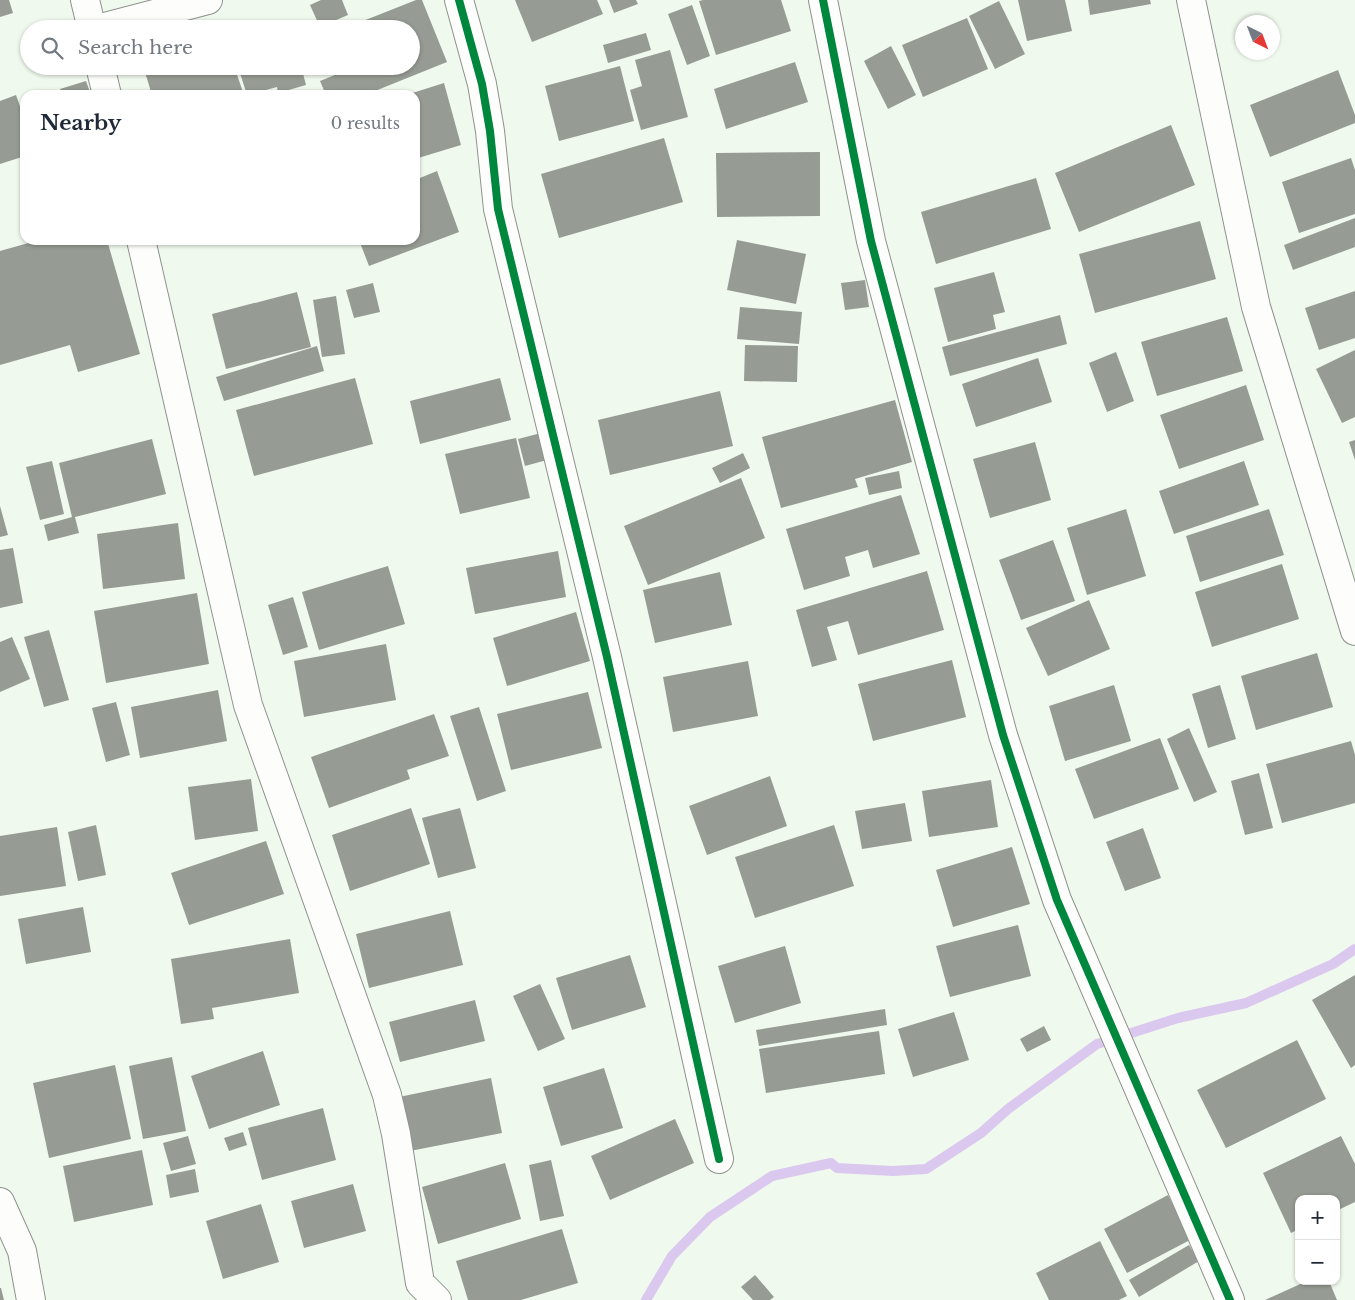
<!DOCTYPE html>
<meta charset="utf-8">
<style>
:root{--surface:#fff;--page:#f6f6f7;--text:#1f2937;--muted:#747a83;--line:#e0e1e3}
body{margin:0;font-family:"Libre Baskerville",serif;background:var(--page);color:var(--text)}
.controls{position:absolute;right:15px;bottom:15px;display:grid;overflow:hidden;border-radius:10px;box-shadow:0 1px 4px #0004}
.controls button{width:45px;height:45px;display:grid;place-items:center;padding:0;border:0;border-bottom:1px solid var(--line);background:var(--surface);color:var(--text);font:25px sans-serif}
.compass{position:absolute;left:1235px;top:15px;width:45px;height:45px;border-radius:50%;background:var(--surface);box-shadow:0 1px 4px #0004;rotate:138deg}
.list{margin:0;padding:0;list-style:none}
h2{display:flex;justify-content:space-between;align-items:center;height:65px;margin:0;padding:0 20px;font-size:21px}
h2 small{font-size:16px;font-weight:400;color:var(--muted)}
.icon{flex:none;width:28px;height:28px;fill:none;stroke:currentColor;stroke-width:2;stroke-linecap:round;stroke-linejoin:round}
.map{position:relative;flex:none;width:1355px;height:1300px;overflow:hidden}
.search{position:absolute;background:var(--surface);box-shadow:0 1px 4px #0004;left:20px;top:20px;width:400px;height:55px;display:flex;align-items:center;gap:12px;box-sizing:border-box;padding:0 18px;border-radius:28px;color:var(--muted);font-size:19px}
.panel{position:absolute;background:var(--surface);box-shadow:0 1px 4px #0004;left:20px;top:90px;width:400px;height:155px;border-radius:15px}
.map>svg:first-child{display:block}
</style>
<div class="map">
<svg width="1355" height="1300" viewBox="0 0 1355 1300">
<rect width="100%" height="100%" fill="#f0f9ee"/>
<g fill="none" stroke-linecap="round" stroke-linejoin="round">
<path stroke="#dac8ef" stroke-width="10" d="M 646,1300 L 672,1256 L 710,1217 L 772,1176 L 831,1163 L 837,1168 L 893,1171 L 926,1169 L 981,1133 L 1008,1109 L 1097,1044 L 1178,1018 L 1246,1003 L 1333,964 L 1355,949"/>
</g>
<path fill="#969c94" d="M 0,0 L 9,0 L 13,13 L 0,17 Z
M 321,0 L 342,0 L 348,15 L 320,27 L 310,5 Z
M 416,0 L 422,0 L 447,62 L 365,95 L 326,95 L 320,81 L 357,66 L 411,66 L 411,29 L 360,29 L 358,23 Z
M 515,0 L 597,0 L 603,14 L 532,42 Z
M 609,0 L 636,0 L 638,4 L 614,13 Z
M 703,0 L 781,0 L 791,31 L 716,55 L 699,1 Z
M 1018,0 L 1065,0 L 1072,31 L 1027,41 Z
M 1088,0 L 1150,0 L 1151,4 L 1090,15 Z
M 999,1 L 1025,54 L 995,69 L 969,16 Z
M 692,5 L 710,56 L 687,65 L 668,14 Z
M 967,18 L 988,69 L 923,97 L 902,45 Z
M 289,23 L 290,29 L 273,29 L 273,28 Z
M 646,33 L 651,50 L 608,63 L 603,45 Z
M 891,46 L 916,95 L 888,109 L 864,61 Z
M 670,50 L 688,117 L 641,130 L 630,90 L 642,86 L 635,60 Z
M 795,62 L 808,102 L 726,129 L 714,89 Z
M 154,66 L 234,66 L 244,95 L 152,95 L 144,69 Z
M 250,66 L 301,66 L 306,85 L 278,93 L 277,87 L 247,95 L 239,70 Z
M 620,66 L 634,121 L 559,141 L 545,86 Z
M 1338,70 L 1355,115 L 1355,123 L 1270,157 L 1250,105 Z
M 86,81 L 91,95 L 62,95 L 60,89 Z
M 444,83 L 461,145 L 415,159 L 415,95 L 406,95 Z
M 16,95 L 25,120 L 25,156 L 0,164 L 0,101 Z
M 1171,125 L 1195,185 L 1079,232 L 1055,173 Z
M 664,138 L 683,202 L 559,238 L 541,174 Z
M 820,152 L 820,216 L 717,217 L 716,153 Z
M 1351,158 L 1355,170 L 1355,214 L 1299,233 L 1282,182 Z
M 437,171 L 459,232 L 369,266 L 359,240 L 415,240 L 415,180 Z
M 1036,178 L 1051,229 L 936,264 L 921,212 Z
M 1355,218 L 1355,247 L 1293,270 L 1284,245 Z
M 1200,221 L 1216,279 L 1095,313 L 1079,254 Z
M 39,240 L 107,240 L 140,354 L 78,372 L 70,345 L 0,365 L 0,251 Z
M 737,240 L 806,254 L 796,304 L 727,290 Z
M 994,272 L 1005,312 L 993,315 L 996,329 L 948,342 L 934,288 Z
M 865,280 L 869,307 L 845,310 L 841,283 Z
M 373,283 L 380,312 L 354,318 L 346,290 Z
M 1355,291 L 1355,338 L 1319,350 L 1305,308 Z
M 297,292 L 311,347 L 226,369 L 212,314 Z
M 336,296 L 345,354 L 322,357 L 313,300 Z
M 740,307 L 802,312 L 799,344 L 737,339 Z
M 1060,315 L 1067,344 L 950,376 L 942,347 Z
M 1227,317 L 1243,371 L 1157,396 L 1141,342 Z
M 745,345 L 798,346 L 797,382 L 744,381 Z
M 317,346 L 324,371 L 224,401 L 216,377 Z
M 1355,350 L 1355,417 L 1342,423 L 1316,369 Z
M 1116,352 L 1134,401 L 1107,412 L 1089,363 Z
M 1038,358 L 1052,402 L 976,427 L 962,384 Z
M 355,378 L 373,444 L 254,476 L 236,410 Z
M 500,378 L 511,420 L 420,444 L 410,401 Z
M 1246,385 L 1264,440 L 1179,469 L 1160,415 Z
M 720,391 L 733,446 L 610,475 L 598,420 Z
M 895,400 L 912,462 L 855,479 L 858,487 L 781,508 L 762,437 Z
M 541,433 L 547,460 L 525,466 L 518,439 Z
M 516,438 L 530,498 L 460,514 L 445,454 Z
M 152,439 L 166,494 L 75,517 L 79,533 L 48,541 L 44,525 L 72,517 L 59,463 Z
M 1355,440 L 1355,460 L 1349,442 Z
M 1035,442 L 1051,500 L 990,518 L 973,459 Z
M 743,453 L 750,468 L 720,483 L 712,468 Z
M 52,461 L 64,514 L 40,520 L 26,467 Z
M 1244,461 L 1259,505 L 1174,534 L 1159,491 Z
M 899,471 L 902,488 L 869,495 L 865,478 Z
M 741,478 L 765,538 L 648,585 L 624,526 Z
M 901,495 L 920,554 L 873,568 L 868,550 L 845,557 L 850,576 L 804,590 L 786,529 Z
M 0,506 L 8,535 L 0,537 Z
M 1126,509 L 1146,576 L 1087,595 L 1067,528 Z
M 1269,509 L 1284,555 L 1200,582 L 1186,536 Z
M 178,523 L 185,579 L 103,589 L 97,534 Z
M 1053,540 L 1075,601 L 1021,620 L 999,560 Z
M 13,548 L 23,603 L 0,608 L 0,550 Z
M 558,551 L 566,597 L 475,614 L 466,568 Z
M 1282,564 L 1299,619 L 1212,647 L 1195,592 Z
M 388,566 L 405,624 L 319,650 L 302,592 Z
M 927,571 L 944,630 L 858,655 L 848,621 L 827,627 L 837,660 L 812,667 L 796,610 Z
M 720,572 L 732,625 L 655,643 L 643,590 Z
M 197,593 L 209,664 L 106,683 L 94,611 Z
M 293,597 L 308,647 L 283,655 L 268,605 Z
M 1089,600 L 1110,649 L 1048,676 L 1026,628 Z
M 576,612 L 590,661 L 507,686 L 493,638 Z
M 49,630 L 69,700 L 44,707 L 24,637 Z
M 12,637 L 30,679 L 0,692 L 0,642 Z
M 386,644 L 396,700 L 304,717 L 294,661 Z
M 1317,653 L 1333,707 L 1256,730 L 1241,676 Z
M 952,660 L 966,717 L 873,741 L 858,684 Z
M 748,661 L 758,716 L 673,732 L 663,677 Z
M 1114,685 L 1131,741 L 1065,761 L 1049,706 Z
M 1220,685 L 1236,739 L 1208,748 L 1192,694 Z
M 218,690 L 227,741 L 140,758 L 131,707 Z
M 588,692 L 602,748 L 511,770 L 497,714 Z
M 116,702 L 130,755 L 106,762 L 92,708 Z
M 479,707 L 506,791 L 477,801 L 450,716 Z
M 434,714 L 449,756 L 407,770 L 410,779 L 329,808 L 311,757 Z
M 1189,728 L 1217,792 L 1194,802 L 1167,739 Z
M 1160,738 L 1179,789 L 1094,819 L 1075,769 Z
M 1351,741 L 1355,755 L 1355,803 L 1282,823 L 1266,764 Z
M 1259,773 L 1273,828 L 1245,835 L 1231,781 Z
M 770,776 L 787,826 L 707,855 L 689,806 Z
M 251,779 L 258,831 L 195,840 L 188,787 Z
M 991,780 L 998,827 L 929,837 L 922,791 Z
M 905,803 L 912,841 L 862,849 L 855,811 Z
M 411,808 L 430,864 L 350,891 L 332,835 Z
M 460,808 L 476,868 L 438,878 L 422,818 Z
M 96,825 L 106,875 L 78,881 L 68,832 Z
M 834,825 L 854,886 L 755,918 L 735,857 Z
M 57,827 L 66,886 L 0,896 L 0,836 Z
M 1143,828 L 1161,878 L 1125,891 L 1106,842 Z
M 266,841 L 284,894 L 189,925 L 171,873 Z
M 1012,847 L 1030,904 L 953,927 L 936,870 Z
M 83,907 L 91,952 L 26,964 L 18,919 Z
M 450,911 L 463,965 L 369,988 L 356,934 Z
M 1018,925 L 1031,976 L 950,997 L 936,946 Z
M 290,939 L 299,993 L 212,1008 L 214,1019 L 181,1024 L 171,959 Z
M 785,946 L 801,1003 L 735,1023 L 718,966 Z
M 630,955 L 646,1007 L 572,1030 L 556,978 Z
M 1355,975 L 1355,1065 L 1351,1068 L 1312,1000 Z
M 540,984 L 565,1039 L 538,1051 L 513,996 Z
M 475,1000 L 485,1041 L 400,1062 L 389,1022 Z
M 885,1009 L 887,1025 L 759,1046 L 756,1030 Z
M 954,1012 L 969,1060 L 913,1077 L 898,1029 Z
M 1044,1026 L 1051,1040 L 1027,1052 L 1020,1039 Z
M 879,1031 L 885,1074 L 766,1093 L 759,1049 Z
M 1297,1040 L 1326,1099 L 1226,1148 L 1197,1090 Z
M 263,1051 L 280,1105 L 209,1129 L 191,1076 Z
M 172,1057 L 186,1131 L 143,1139 L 129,1066 Z
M 115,1065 L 131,1139 L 49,1158 L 33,1083 Z
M 604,1068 L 623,1128 L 561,1146 L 543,1087 Z
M 491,1078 L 502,1133 L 410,1151 L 399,1097 Z
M 323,1108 L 336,1160 L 262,1180 L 248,1128 Z
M 675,1119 L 694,1163 L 610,1200 L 591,1156 Z
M 243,1132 L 247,1145 L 229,1151 L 224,1138 Z
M 188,1136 L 196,1164 L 171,1171 L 163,1143 Z
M 1341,1136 L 1355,1164 L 1355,1202 L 1336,1211 L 1336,1199 L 1299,1199 L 1299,1229 L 1291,1233 L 1263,1173 Z
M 142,1150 L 153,1205 L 74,1222 L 63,1166 Z
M 551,1160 L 564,1216 L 540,1221 L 529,1165 Z
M 505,1163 L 521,1219 L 438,1244 L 422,1187 Z
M 195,1169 L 199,1192 L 170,1198 L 166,1175 Z
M 353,1184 L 366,1231 L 304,1248 L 291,1201 Z
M 1168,1195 L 1190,1240 L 1127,1273 L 1104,1229 Z
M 261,1204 L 279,1262 L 223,1279 L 206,1221 Z
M 562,1229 L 578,1283 L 521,1300 L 468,1300 L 456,1261 Z
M 1100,1241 L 1127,1296 L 1119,1300 L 1049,1300 L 1036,1273 Z
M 1189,1245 L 1199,1261 L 1139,1297 L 1129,1280 Z
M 755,1275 L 774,1297 L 770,1300 L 753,1300 L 741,1287 Z
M 1307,1281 L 1329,1281 L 1337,1300 L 1265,1300 Z
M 0,1288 L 1,1288 L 4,1300 L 0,1300 Z"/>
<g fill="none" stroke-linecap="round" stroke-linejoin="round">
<defs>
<path id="minor" d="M 85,0 L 92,29
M 459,0 L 482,84 L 490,131 L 498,209 L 607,657 L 719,1159
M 823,0 L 871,241 L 1003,735 L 1057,900 L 1230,1300
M 1191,0 L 1256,307 L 1355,631
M 97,29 L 208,0
M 100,66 L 107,95
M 141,240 L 248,705 L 387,1095 L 396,1134 L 420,1283 L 437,1300
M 0,1202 L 22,1251 L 31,1300"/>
</defs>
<use href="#minor" stroke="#8e928d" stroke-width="30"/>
<use href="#minor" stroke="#fdfefc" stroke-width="28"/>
<defs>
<path id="cycleway" d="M 459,0 L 482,84 L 490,131 L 498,209 L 607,657 L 719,1159
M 823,0 L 871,241 L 1003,735 L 1057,900 L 1230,1300"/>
</defs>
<use href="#cycleway" stroke="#fff" stroke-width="11"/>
<use href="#cycleway" stroke="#00873e" stroke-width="8"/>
</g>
</svg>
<div class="controls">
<button>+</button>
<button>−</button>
</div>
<svg class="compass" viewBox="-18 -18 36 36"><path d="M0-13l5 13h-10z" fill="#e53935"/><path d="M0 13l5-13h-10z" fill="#747a83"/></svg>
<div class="search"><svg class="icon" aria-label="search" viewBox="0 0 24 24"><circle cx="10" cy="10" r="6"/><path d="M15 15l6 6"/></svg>Search here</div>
<section class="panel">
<h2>Nearby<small>0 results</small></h2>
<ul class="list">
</ul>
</section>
</div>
